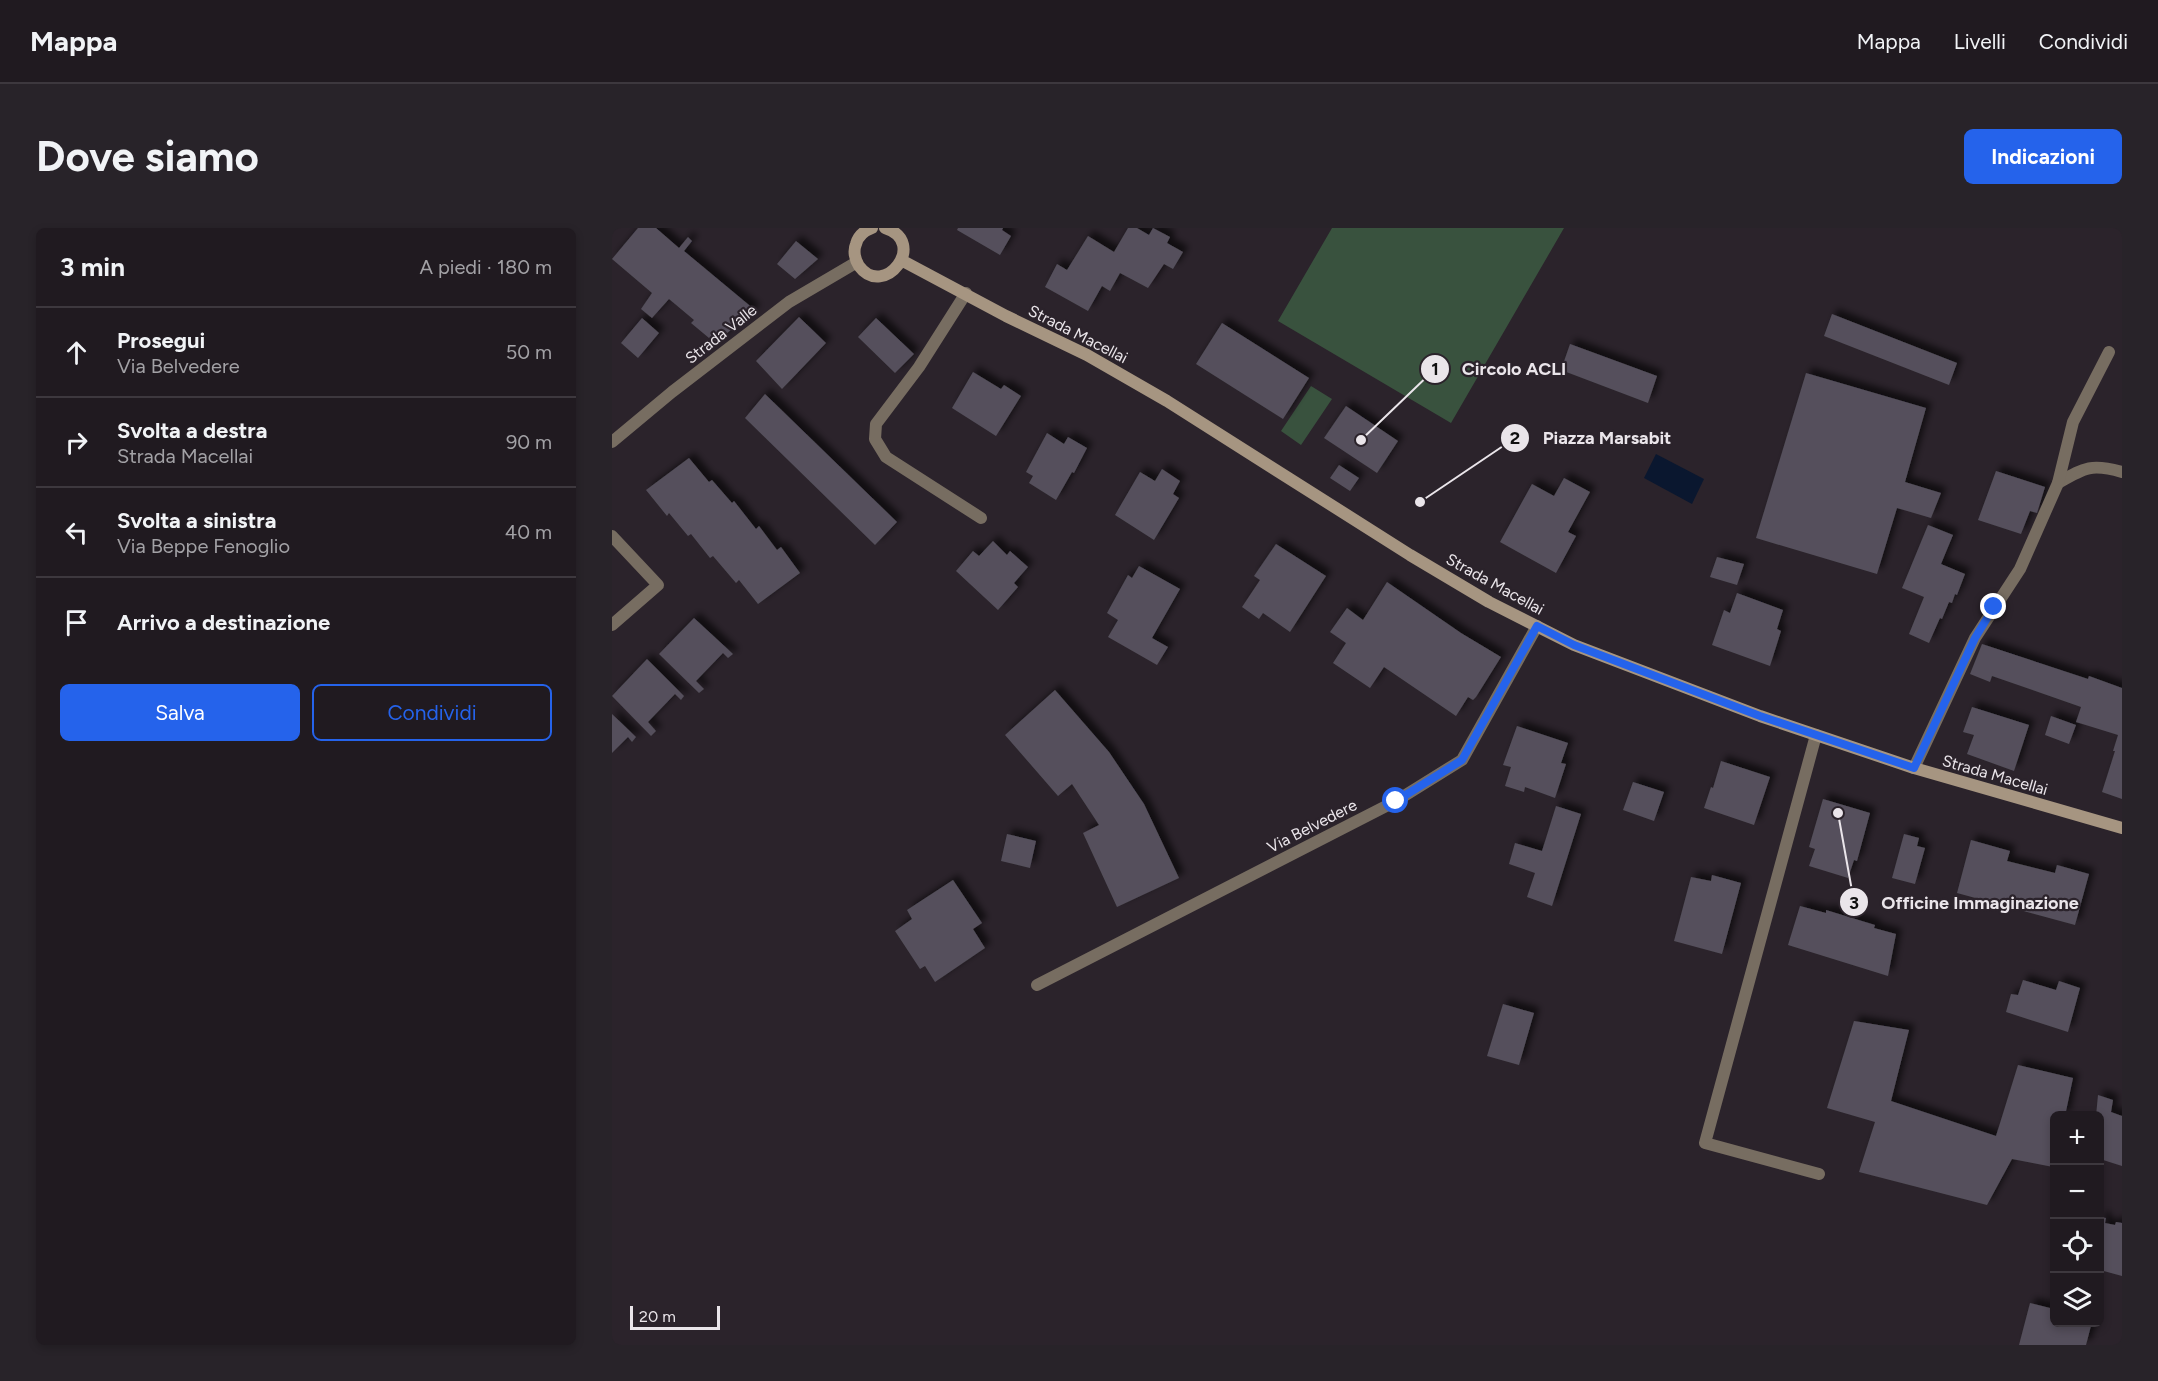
<!DOCTYPE html>
<html lang="it">
<meta charset="utf-8">
<style>
:root{--surface:#201a20;--page:#282329;--text:#f1f3f6;--muted:#a2a1a5;--line:#3d383e;--accent:#2563eb}
body{margin:0;font-family:Figtree,sans-serif;background:var(--page);color:var(--text)}
.controls{position:absolute;right:18px;bottom:18px;display:grid;overflow:hidden;border-radius:9px;box-shadow:0 3px 9px #0003}
.controls button{width:54px;height:54px;display:grid;place-items:center;padding:0;border:0;border-bottom:2px solid var(--line);background:var(--surface);color:var(--text);font:30px sans-serif}
.scale{position:absolute;left:18px;bottom:15px;width:90px;box-sizing:border-box;padding-left:6px;border:3px solid #eae5ea;border-top:0;font-size:16px;line-height:21px;white-space:nowrap;color:#eae5ea;-webkit-text-stroke:4px #2b232b;paint-order:stroke}
.stop{position:absolute;width:18px;height:18px;margin:-14px;border:4px solid #2563eb;border-radius:50%;background:#fff}
.stop.end{background:#2563eb;border-color:#fff;box-shadow:0 2px 6px #0008}
.list{margin:0;padding:0;list-style:none}
h2{display:flex;justify-content:space-between;align-items:center;height:78px;margin:0;padding:0 24px;font-size:26px}
h2 small{font-size:20px;font-weight:400;color:var(--muted)}
.list li{display:grid;grid-template-columns:39px 1fr auto;gap:18px;align-items:center;box-sizing:border-box;height:90px;padding:0 24px;border-top:2px solid var(--line)}
.list b{display:block;font-size:22px;white-space:nowrap}
.list p{margin:0;font-size:20px;white-space:nowrap;color:var(--muted)}
.list em{font-size:20px;font-style:normal;color:var(--muted)}
.actions{display:flex;gap:12px;padding:18px 24px}
.actions a{flex:1;padding:14px 0;border:2px solid var(--accent);border-radius:9px;text-align:center;font-size:21px;color:var(--accent)}
.actions .main{background:var(--accent);color:#fff}
.icon{flex:none;width:33px;height:33px;fill:none;stroke:currentColor;stroke-width:2;stroke-linecap:round;stroke-linejoin:round}
.map{position:relative;flex:none;width:1510px;height:1117px;overflow:hidden;border-radius:9px}
header{display:flex;align-items:center;gap:36px;box-sizing:border-box;height:84px;padding:0 30px;background:var(--surface);border-bottom:2px solid var(--line)}
header strong{font-size:28px}
nav{display:flex;gap:33px;margin-inline-start:auto;font-size:21px}
.intro{display:flex;align-items:center;justify-content:space-between;box-sizing:border-box;height:144px;padding:0 36px}
h1{margin:0;font-size:42px}
.button{padding:15px 27px;border-radius:9px;background:var(--accent);color:#fff;font-size:21px;font-weight:700}
main{display:flex;gap:36px;padding:0 36px}
aside{flex:1;background:var(--surface);border-radius:9px;box-shadow:0 3px 9px #0003}
.map>svg:first-child{display:block}
</style>
<header>
<strong>Mappa</strong>
<nav><a>Mappa</a><a>Livelli</a><a>Condividi</a></nav>
</header>
<div class="intro"><h1>Dove siamo</h1><a class="button">Indicazioni</a></div>
<main>
<aside>
<h2>3 min<small>A piedi · 180 m</small></h2>
<ul class="list">
<li><svg class="icon" aria-label="ahead" viewBox="0 0 24 24"><path d="M12 20V5M6 11l6-6 6 6"/></svg><div><b>Prosegui</b><p>Via Belvedere</p></div><em>50 m</em></li>
<li><svg class="icon" aria-label="right" viewBox="0 0 24 24"><path d="M7 20v-9h11M14 6l5 5-5 5"/></svg><div><b>Svolta a destra</b><p>Strada Macellai</p></div><em>90 m</em></li>
<li><svg class="icon" aria-label="left" viewBox="0 0 24 24"><path d="M17 20v-9H6M10 6l-5 5 5 5"/></svg><div><b>Svolta a sinistra</b><p>Via Beppe Fenoglio</p></div><em>40 m</em></li>
<li><svg class="icon" aria-label="arrive" viewBox="0 0 24 24"><path d="M6 21V4h12l-3 4 3 4H6"/></svg><div><b>Arrivo a destinazione</b></div></li>
</ul>
<div class="actions"><a class="main">Salva</a><a>Condividi</a></div>
</aside>
<div class="map">
<svg width="1510" height="1117" viewBox="0 0 1510 1117">
<defs>
<filter id="shadow"><feDropShadow dx="5.5" dy="-5.5" stdDeviation="3" flood-color="#0009"/></filter>
</defs>
<rect width="100%" height="100%" fill="#2b232b"/>
<path fill="#39523e" d="M 720,0 L 952,0 L 839,195 L 666,93 Z
M 699,158 L 720,171 L 689,217 L 669,203 Z"/>
<path fill="#0a172f" d="M 1044,226 L 1092,251 L 1080,276 L 1032,250 Z"/>
<path fill="#54505b" filter="url(#shadow)" d="M 26,0 L 44,0 L 67,20 L 76,9 L 80,13 L 72,23 L 143,82 L 103,115 L 79,95 L 82,92 L 57,71 L 40,90 L 29,81 L 40,65 L 0,31 Z
M 346,0 L 391,0 L 390,2 L 399,8 L 388,27 L 345,2 Z
M 516,0 L 525,0 L 537,7 L 541,0 L 558,9 L 555,15 L 571,24 L 561,41 L 552,36 L 536,60 L 508,45 L 498,63 L 490,58 L 476,83 L 433,59 L 445,36 L 455,42 L 476,8 L 502,24 Z
M 184,13 L 206,31 L 183,51 L 165,36 Z
M 1220,86 L 1345,135 L 1337,157 L 1212,108 Z
M 187,89 L 214,115 L 170,161 L 144,133 Z
M 30,90 L 47,105 L 26,130 L 9,115 Z
M 264,90 L 302,126 L 283,145 L 246,109 Z
M 610,95 L 697,150 L 671,191 L 584,136 Z
M 958,116 L 1045,148 L 1036,175 L 949,142 Z
M 361,144 L 389,161 L 392,157 L 409,168 L 384,208 L 340,180 Z
M 1194,145 L 1314,180 L 1293,254 L 1329,265 L 1319,290 L 1285,280 L 1265,346 L 1144,310 Z
M 153,166 L 285,294 L 263,317 L 133,190 Z
M 734,178 L 786,213 L 765,245 L 712,210 Z
M 435,205 L 452,216 L 456,209 L 475,220 L 462,245 L 460,244 L 444,272 L 417,255 L 421,248 L 414,244 Z
M 77,230 L 97,254 L 100,252 L 120,275 L 122,273 L 144,301 L 147,298 L 165,322 L 169,319 L 188,345 L 146,376 L 127,352 L 124,355 L 101,328 L 98,330 L 79,306 L 76,308 L 57,285 L 55,288 L 34,262 Z
M 727,237 L 747,250 L 738,263 L 718,250 Z
M 550,241 L 568,253 L 561,266 L 567,270 L 542,312 L 503,287 L 528,244 L 543,253 Z
M 1384,243 L 1433,259 L 1425,285 L 1418,283 L 1409,306 L 1366,292 Z
M 952,250 L 978,264 L 956,304 L 964,308 L 944,345 L 888,314 L 920,256 L 942,268 Z
M 1316,297 L 1341,307 L 1329,336 L 1353,346 L 1345,367 L 1343,366 L 1340,375 L 1337,374 L 1330,391 L 1328,390 L 1317,415 L 1297,406 L 1312,369 L 1290,360 Z
M 381,313 L 395,327 L 398,323 L 416,339 L 402,355 L 406,359 L 386,382 L 344,343 L 361,323 L 367,328 Z
M 664,316 L 714,348 L 678,404 L 651,385 L 647,391 L 630,379 L 648,352 L 642,348 Z
M 1105,329 L 1132,336 L 1125,357 L 1098,349 Z
M 527,338 L 568,361 L 540,410 L 556,419 L 545,437 L 496,409 L 506,392 L 495,385 L 516,347 L 520,350 Z
M 775,354 L 849,405 L 889,429 L 864,469 L 861,472 L 856,469 L 844,488 L 772,439 L 758,460 L 721,435 L 734,415 L 718,404 L 735,380 L 751,392 Z
M 1125,365 L 1171,382 L 1165,401 L 1169,403 L 1158,438 L 1100,417 L 1112,382 L 1118,385 Z
M 82,390 L 121,426 L 116,430 L 111,425 L 84,453 L 92,461 L 87,465 L 47,426 Z
M 1370,416 L 1476,451 L 1477,448 L 1510,460 L 1510,571 L 1490,564 L 1503,523 L 1501,523 L 1506,507 L 1464,494 L 1469,479 L 1380,448 L 1378,454 L 1358,446 Z
M 35,431 L 72,468 L 69,472 L 63,466 L 36,494 L 44,503 L 39,508 L 0,468 Z
M 443,462 L 497,524 L 532,576 L 567,650 L 505,679 L 471,605 L 487,597 L 460,556 L 446,568 L 393,507 Z
M 1360,479 L 1417,497 L 1402,543 L 1355,526 L 1362,507 L 1351,504 Z
M 0,486 L 24,509 L 20,514 L 16,509 L 0,525 Z
M 1439,488 L 1464,497 L 1457,516 L 1433,507 Z
M 905,498 L 956,515 L 949,535 L 954,536 L 943,570 L 913,559 L 912,564 L 893,558 L 899,539 L 891,537 Z
M 1109,533 L 1158,549 L 1142,597 L 1092,580 L 1099,559 L 1101,560 Z
M 1021,554 L 1052,564 L 1042,593 L 1011,582 Z
M 1211,571 L 1258,585 L 1245,633 L 1242,632 L 1236,650 L 1197,638 L 1203,621 L 1197,619 Z
M 944,578 L 969,586 L 940,678 L 915,669 L 923,645 L 897,636 L 903,615 L 930,623 Z
M 395,606 L 424,613 L 418,640 L 389,633 Z
M 1292,606 L 1307,610 L 1305,618 L 1313,620 L 1303,656 L 1280,650 Z
M 1359,612 L 1398,623 L 1395,633 L 1443,645 L 1445,637 L 1477,646 L 1463,697 L 1345,665 Z
M 1100,647 L 1129,655 L 1110,726 L 1062,713 L 1079,649 L 1099,653 Z
M 341,652 L 370,695 L 361,701 L 373,720 L 323,754 L 313,738 L 308,741 L 283,703 L 300,691 L 295,682 Z
M 1188,678 L 1214,685 L 1214,682 L 1263,697 L 1262,700 L 1284,706 L 1276,748 L 1176,717 Z
M 1411,752 L 1444,762 L 1447,753 L 1468,760 L 1456,804 L 1394,784 L 1399,766 L 1406,767 Z
M 891,776 L 922,785 L 907,837 L 875,828 Z
M 1242,793 L 1297,802 L 1279,873 L 1384,908 L 1406,837 L 1461,850 L 1453,888 L 1442,888 L 1441,939 L 1400,931 L 1375,977 L 1247,944 L 1263,894 L 1215,880 Z
M 1486,867 L 1501,872 L 1499,884 L 1510,888 L 1510,938 L 1488,931 L 1488,914 L 1491,893 L 1488,892 L 1488,888 L 1484,888 Z
M 1488,989 L 1494,990 L 1493,995 L 1503,997 L 1504,994 L 1510,995 L 1510,1048 L 1488,1042 Z
M 1418,1075 L 1442,1081 L 1442,1094 L 1480,1094 L 1474,1117 L 1407,1117 Z"/>
<g fill="none" stroke-linecap="round" stroke-linejoin="round">
<path stroke="#776d61" stroke-width="12" d="M 354,65 L 307,139 L 264,196 L 263,211 L 274,229 L 369,290
M 1446,255 C 1472,240 1479,235 1510,244
M 0,308 L 46,357 L 0,397
M 1204,507 L 1093,915 L 1207,946"/>
<path stroke="#776d61" stroke-width="12" d="M 0,214 L 60,164 L 177,74 L 245,34
M 1302,540 L 1363,410 L 1408,341 L 1446,255 L 1461,194 L 1497,124
M 425,757 L 784,573 L 850,532 L 925,398"/>
<path stroke="#a69581" stroke-width="12" d="M 260,0 C 252,3 246,8 244,16 C 241,23 243,32 247,38 C 272,72 317,14 273,0
M 289,32 L 394,88 L 475,127 L 555,173 L 798,327 L 877,374 L 962,417 L 1148,488 L 1302,540 L 1510,600"/>
</g>
<g fill="none" stroke-linecap="round" stroke-linejoin="round">
<path stroke="#2563eb" stroke-width="8" d="M 784,573 L 850,532 L 925,398 L 962,417 L 1148,488 L 1302,540 L 1363,410 L 1382,379"/>
</g>
<g text-anchor="middle" dominant-baseline="central" stroke-width="4.5" stroke-linejoin="round" paint-order="stroke">
<g font-size="16" fill="#eae5ea" stroke="#2b232b">
<text transform="translate(109 106) rotate(-38)">Strada Valle</text>
<text transform="translate(466 106) rotate(27)">Strada Macellai</text>
<text transform="translate(883 356) rotate(29)">Strada Macellai</text>
<text transform="translate(1383 547) rotate(16)">Strada Macellai</text>
<text transform="translate(700 598) rotate(-27)">Via Belvedere</text>
</g>
</g>
<path fill="none" stroke="#eae5ea" stroke-width="2" d="M749 212L823 141M808 274L903 210M1226 585L1242 674"/>
<g fill="#eae5ea" stroke="#2b232b" stroke-width="2">
<circle cx="749" cy="212" r="6"/>
<circle cx="808" cy="274" r="6"/>
<circle cx="1226" cy="585" r="6"/>
<circle cx="823" cy="141" r="15"/>
<circle cx="903" cy="210" r="15"/>
<circle cx="1242" cy="674" r="15"/>
</g>
<g font-size="18" text-anchor="middle" font-weight="bold" fill="#111">
<text x="823" y="147">1</text>
<text x="903" y="216">2</text>
<text x="1242" y="681">3</text>
</g>
<g font-size="18" text-anchor="middle" font-weight="bold" fill="#eae5ea" stroke="#2b232b" stroke-width="4.5" stroke-linejoin="round" paint-order="stroke">
<text x="902" y="147">Circolo ACLI</text>
<text x="995" y="216">Piazza Marsabit</text>
<text x="1368" y="681">Officine Immaginazione</text>
</g>
</svg>
<div class="controls">
<button>+</button>
<button>−</button>
<button><svg class="icon" aria-label="locate" viewBox="0 0 24 24"><circle cx="12" cy="12" r="6"/><path d="M12 2v4M12 18v4M2 12h4M18 12h4"/></svg></button>
<button><svg class="icon" aria-label="layers" viewBox="0 0 24 24"><path d="M12 4l9 5-9 5-9-5zM3 14l9 5 9-5"/></svg></button>
</div>
<div class="scale">20 m</div>
<div class="stop" style="left:784px;top:573px"></div>
<div class="stop end" style="left:1382px;top:379px"></div>
</div>
</main>
